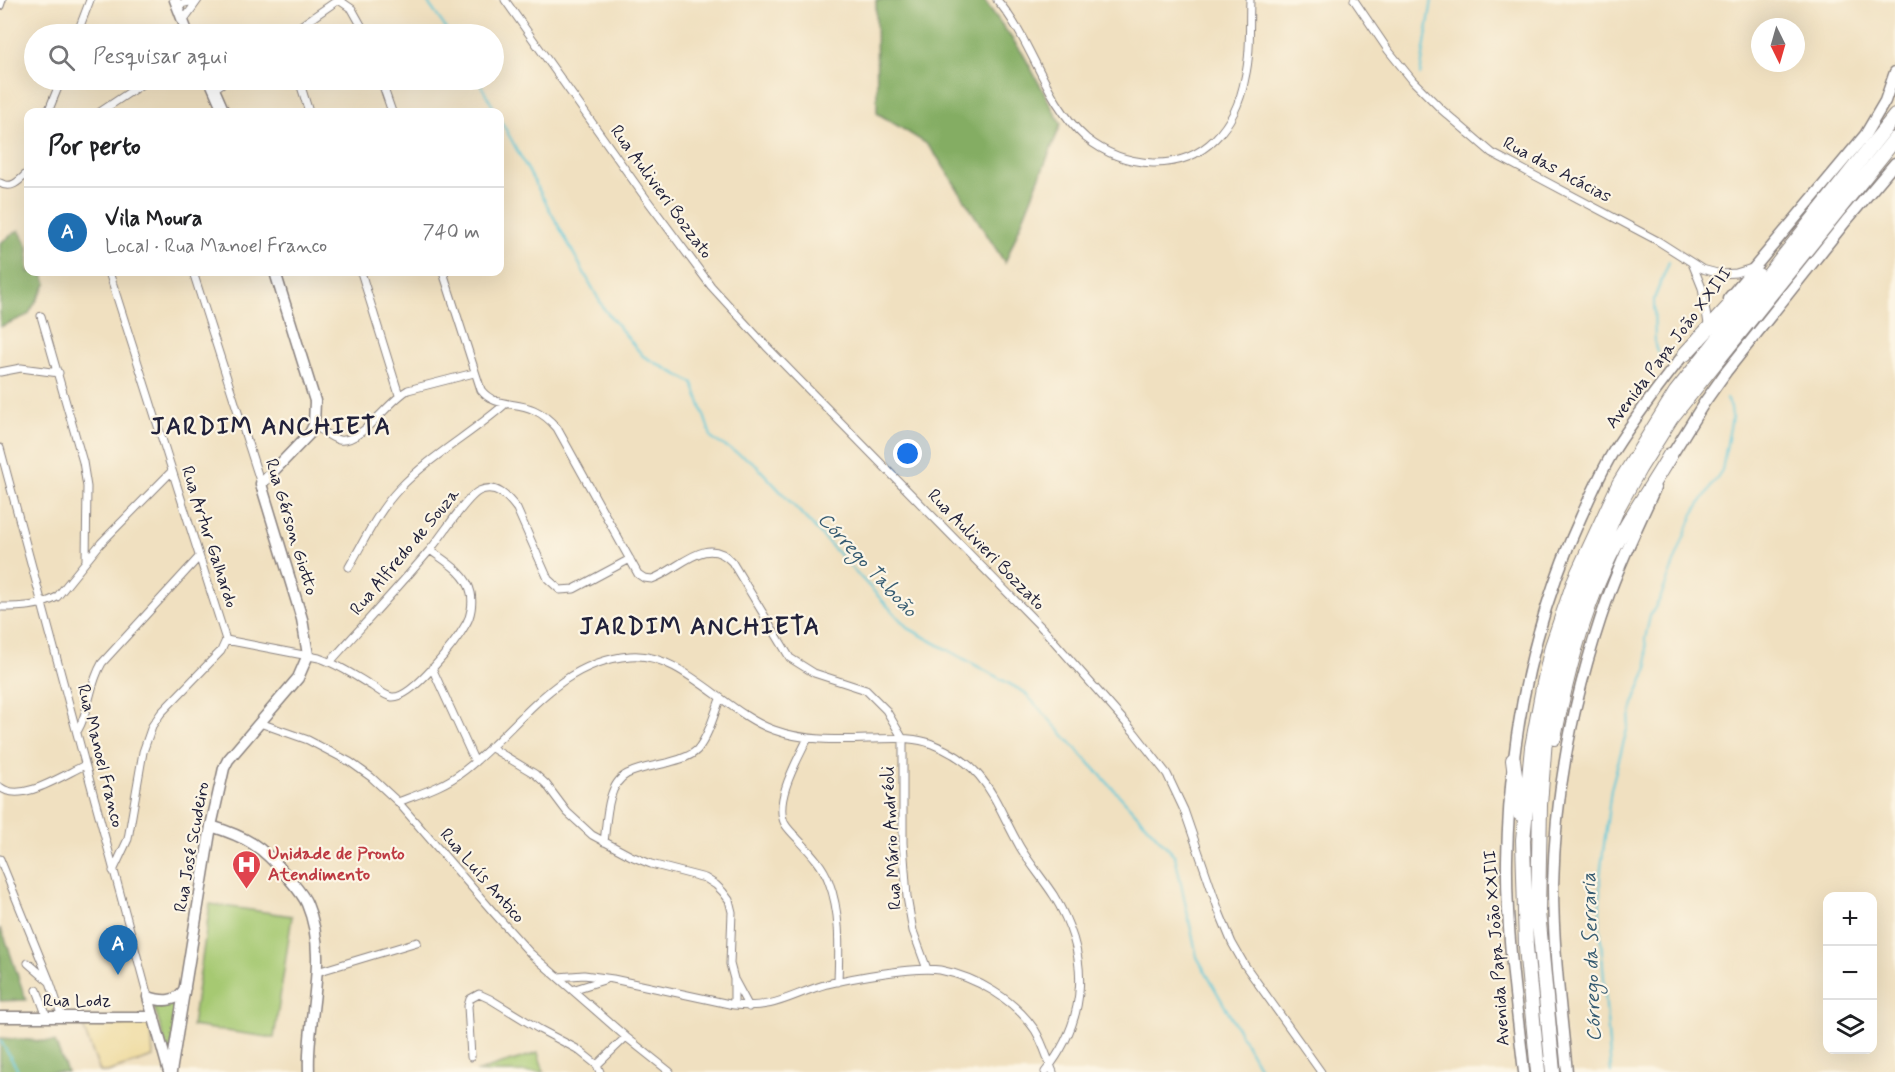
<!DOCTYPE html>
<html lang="pt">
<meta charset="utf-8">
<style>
:root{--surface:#fff;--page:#f2f2f2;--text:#202124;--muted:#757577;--line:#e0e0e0;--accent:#1f6fb2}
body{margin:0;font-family:Mynerve,sans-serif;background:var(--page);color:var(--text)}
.controls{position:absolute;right:18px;bottom:18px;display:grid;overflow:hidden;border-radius:12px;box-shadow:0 6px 24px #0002}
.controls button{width:54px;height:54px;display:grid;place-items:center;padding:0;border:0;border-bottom:2px solid var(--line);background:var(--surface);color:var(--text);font:30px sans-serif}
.compass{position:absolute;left:1751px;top:18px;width:54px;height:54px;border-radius:50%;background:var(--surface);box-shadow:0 6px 24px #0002;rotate:175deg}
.you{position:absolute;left:908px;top:454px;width:21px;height:21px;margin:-15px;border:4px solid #fff;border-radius:50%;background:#1a73e8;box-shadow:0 0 0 9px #1a73e833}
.badge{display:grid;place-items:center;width:39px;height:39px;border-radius:50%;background:var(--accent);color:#fff;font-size:20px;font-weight:700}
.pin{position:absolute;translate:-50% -50px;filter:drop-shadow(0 2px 3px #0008)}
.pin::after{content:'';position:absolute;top:32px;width:21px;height:18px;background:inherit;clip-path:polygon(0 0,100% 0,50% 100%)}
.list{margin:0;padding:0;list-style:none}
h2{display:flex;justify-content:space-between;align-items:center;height:78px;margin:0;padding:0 24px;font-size:26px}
h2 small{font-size:20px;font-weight:400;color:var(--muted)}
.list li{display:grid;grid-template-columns:39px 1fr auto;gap:18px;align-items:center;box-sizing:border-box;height:90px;padding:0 24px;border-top:2px solid var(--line)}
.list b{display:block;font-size:22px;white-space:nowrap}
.list p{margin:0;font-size:20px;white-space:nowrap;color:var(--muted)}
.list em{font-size:20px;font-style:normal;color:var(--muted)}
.icon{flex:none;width:33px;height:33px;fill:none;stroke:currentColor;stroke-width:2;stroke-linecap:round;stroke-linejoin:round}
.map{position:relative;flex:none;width:1895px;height:1072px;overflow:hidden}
.search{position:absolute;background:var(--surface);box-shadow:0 6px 24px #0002;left:24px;top:24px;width:480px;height:66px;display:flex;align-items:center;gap:15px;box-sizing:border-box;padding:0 21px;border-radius:33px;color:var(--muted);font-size:22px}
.panel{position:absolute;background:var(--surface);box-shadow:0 6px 24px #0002;left:24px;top:108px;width:480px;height:168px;border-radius:12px}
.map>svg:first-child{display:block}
</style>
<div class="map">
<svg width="1895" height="1072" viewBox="0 0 1895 1072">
<rect width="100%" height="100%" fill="#fcf5e5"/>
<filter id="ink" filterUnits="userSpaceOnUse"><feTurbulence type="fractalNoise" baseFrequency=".0167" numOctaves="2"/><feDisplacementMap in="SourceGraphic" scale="12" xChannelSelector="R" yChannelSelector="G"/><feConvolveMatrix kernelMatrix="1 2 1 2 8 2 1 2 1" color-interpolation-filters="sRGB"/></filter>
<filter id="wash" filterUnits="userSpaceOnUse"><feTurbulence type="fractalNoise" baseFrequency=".008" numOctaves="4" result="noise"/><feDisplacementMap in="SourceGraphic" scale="24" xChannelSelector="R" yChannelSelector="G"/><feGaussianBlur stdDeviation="1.35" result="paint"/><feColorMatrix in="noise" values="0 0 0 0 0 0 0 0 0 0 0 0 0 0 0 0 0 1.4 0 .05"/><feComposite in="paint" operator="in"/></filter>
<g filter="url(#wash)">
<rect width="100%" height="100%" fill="#f0e0c0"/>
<path fill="#a6c972" stroke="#647656" stroke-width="1.5" d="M 210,904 L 292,916 L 274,1038 L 192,1026 Z
M 180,1000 L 170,1057 L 153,1004 Z
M 538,1053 L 544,1072 L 476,1072 Z"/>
<path fill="#84ad64" stroke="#536850" stroke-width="1.5" d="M 876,0 L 984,0 L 1023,54 L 1061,124 L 1005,263 L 938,158 L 927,144 L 877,113 Z
M 19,230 L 28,247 L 28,272 L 41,272 L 47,283 L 28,315 L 0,327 L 0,243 Z
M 0,928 L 5,938 L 26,1000 L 0,1001 Z
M 0,1038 L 55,1042 L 67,1072 L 0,1072 Z"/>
<path fill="#eeda9e" stroke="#887e6c" stroke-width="1.5" d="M 151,1023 L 153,1057 L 107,1072 L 100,1072 L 83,1027 Z"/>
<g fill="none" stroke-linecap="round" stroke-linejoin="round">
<path stroke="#5ec7d9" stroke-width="2" d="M 426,0 L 450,34
M 1420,75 L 1432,0
M 478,80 L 496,112
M 500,119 L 604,309 L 643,356 L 693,383 L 712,439 L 753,462 L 908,628 L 1024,692 L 1175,856 L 1197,957 L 1262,1072
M 1658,353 L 1655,346 L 1654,299 L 1669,262
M 0,1040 L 19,1072
M 1611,1072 L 1600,926 L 1600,876 L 1611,789 L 1636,696 L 1648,668 L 1645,639 L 1650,616 L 1660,599 L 1693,514 L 1722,470 L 1732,417 L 1731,407 L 1727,399"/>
</g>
</g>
<g filter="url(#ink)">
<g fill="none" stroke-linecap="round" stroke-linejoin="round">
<defs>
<path id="street" d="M 339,0 L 352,9 L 366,34
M 505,0 L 642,193 L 711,286 L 766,346 L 1044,630 L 1134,732 L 1167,774 L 1184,810 L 1220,914 L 1232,943 L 1244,964 L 1321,1072
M 997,0 C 1033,41 1044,101 1086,138 C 1106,154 1128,162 1153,163 C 1205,164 1236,126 1245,78 C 1251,53 1249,26 1250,0
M 1354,0 L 1388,50 L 1413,81 L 1442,110 L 1492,153 L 1658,241 L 1702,269 L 1721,274 L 1736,273 L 1752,268
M 177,5 L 197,0
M 0,6 L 2,0
M 183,21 L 198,0
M 77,34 L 90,0
M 289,34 L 338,0
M 299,80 L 309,112
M 381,80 L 392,112
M 214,89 L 227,80
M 48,112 L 61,80
M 100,112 L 148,80
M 0,183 C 12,190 20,180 28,172
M 1692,263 L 1702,288 L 1708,324
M 109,272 L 226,640
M 193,272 L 261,484
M 361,272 L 399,395
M 443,272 L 481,390 C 495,408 515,401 534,410 C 543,414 550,420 557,428 L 638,574 L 644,578 L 652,579 C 679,570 706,533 732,562 L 790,658 L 814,673 L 866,690 L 886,710 L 903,739 L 903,843 L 907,897 L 913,931 L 927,969
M 41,316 L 83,462 L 87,487 L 86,560
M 0,372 L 21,368 L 59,373
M 314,425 C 322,430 330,438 339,440 C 361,444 389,400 408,390 L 474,373
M 0,448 L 148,997
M 349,567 C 364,541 378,511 399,489 C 430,456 471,434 504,405
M 0,607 C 20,607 39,607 57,597 L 101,543 L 171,472
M 226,640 L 319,658 C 338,664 355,676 372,686 C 378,690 385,696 392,697 C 412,699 456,642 466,624 C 471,616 473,603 471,593 C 467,573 445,561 430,550
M 331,661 C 363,625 397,589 429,551 C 441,538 465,498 479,491 C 496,483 508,497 517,509 L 548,579 L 560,590 L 574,589 L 630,559
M 432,668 L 475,762
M 260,723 L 308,740 L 350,762 L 371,777 L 398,802 L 494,913 L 530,953 L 626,1037 L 670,1072
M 78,730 C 90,709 89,685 102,663 L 199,557
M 808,738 C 798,759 773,801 785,824 C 788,829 793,834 797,838 C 809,851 823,865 829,882 C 841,914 839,948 838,982
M 490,747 L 535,774 L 546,784 L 567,812 L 592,835 L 631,856 L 651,864 L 705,878 L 716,885 L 723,892 L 729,900 L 732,912 L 730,964 L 734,979 L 734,1005
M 0,787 C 21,804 63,775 85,765
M 398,802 C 422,793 445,786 465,770 C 519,728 556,662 630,656 C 680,651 727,714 774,730 C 804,741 836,740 868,739 C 888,739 913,736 932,744 C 988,766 993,799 1020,847 C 1030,864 1043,879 1054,896 C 1090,955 1089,1017 1045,1072
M 604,842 C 607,822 606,785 627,774 C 639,768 654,766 667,763 C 677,760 689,758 697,750 C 708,737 714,715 720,699
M 0,859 L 50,982
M 113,871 L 128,839 L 143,752 L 152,726 L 161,713 L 221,651 L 226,640
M 28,963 L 50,982 L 62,1017
M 317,972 L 417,942
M 558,977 L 584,975 L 613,979 L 734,1005 C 777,1009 789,995 827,984 C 852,978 915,966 940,970 C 976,977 1014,999 1035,1030 C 1043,1043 1047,1058 1053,1072
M 735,981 L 749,1007
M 37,990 L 47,1017
M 572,990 L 604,980
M 471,1057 L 468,1006 L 470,999 L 479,994 L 490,999 L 539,1029 L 577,1049 L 597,1065 L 600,1072
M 597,1065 L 626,1037"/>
<path id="secondary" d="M 175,0 L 188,34
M 210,80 L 224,112
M 211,826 C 246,837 262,846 286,875 C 293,884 303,894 307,904 C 330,958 306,1017 309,1072
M 148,997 L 169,1072
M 148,997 C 163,1002 177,1003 185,988
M 0,1017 L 154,1017
M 171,1072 L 211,826 L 224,768 L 228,760 L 298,678 L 308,655 L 302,619 L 261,484 L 310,433 L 314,425 L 315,401 L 275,272"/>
<path id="primary" d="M 1728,299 L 1865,135 L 1885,101 L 1895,72
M 1668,461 L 1704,403 L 1726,372 L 1846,221 L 1895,163
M 1524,1072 C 1516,1002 1506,930 1507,860 C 1509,739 1531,626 1581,517 C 1591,495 1601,472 1613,452 C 1636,416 1662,382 1688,349
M 1567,1072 C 1561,1010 1553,948 1553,886 C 1555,787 1575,690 1608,597 C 1621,560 1639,524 1655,488"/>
<path id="highway" d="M 1685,354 L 1758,275
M 1554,738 C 1566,678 1581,618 1607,562 C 1624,525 1649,491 1670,455
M 1513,760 L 1520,814
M 1538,1072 L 1526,947 L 1523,840 L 1532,747 L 1543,688 L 1552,646 L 1575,579 L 1619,484 L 1676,392 L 1895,116
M 1553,1072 L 1538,912 L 1540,805 L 1545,739 L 1553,691 L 1584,586 L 1618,507 L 1639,469 L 1671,418 L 1895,139"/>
</defs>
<use href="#street" stroke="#89817e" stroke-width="9"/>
<use href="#secondary" stroke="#89817e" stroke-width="13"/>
<use href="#primary" stroke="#89817e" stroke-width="13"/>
<use href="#highway" stroke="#89817e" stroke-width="16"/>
<use href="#street" stroke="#fff" stroke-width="7"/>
<use href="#secondary" stroke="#fff" stroke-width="10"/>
<use href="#primary" stroke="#fff" stroke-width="10"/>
<use href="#highway" stroke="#fff" stroke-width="14"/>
</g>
</g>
<defs>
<symbol id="hospital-pin" viewBox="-11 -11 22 30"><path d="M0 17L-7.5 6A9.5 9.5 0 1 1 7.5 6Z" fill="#e0444e" stroke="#fcf5e5"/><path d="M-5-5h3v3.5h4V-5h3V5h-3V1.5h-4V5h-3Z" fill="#fff"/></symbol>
</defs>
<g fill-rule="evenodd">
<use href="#hospital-pin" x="230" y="848" width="33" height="45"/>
</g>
<g text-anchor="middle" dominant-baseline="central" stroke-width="4.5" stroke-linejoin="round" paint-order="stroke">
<g font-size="18" fill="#22223b" stroke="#fcf5e5">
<text transform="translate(1557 170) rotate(28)">Rua das Acácias</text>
<text transform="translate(661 192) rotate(54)">Rua Aulivieri Bozzato</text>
<text transform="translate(1669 348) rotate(-53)">Avenida Papa João XXIII</text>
<text transform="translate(291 527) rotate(73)">Rua Gérson Giotto</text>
<text transform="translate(209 537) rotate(72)">Rua Artur Galhardo</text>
<text transform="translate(986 550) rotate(46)">Rua Aulivieri Bozzato</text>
<text transform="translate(405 552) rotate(-50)">Rua Alfredo de Souza</text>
<text transform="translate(100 756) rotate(76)">Rua Manoel Franco</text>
<text transform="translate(892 838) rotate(-93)">Rua Mário Andréoli</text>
<text transform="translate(192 847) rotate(-80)">Rua José Scudeiro</text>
<text transform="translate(482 876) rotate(49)">Rua Luís Antico</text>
<text transform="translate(1497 948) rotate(-94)">Avenida Papa João XXIII</text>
<text x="77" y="1001">Rua Lodz</text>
</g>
<g font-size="18" font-weight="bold" fill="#be3a42" stroke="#fcf5e5" text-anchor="start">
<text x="268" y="854">Unidade de Pronto<tspan x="268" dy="21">Atendimento</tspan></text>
</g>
<g font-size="20" font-style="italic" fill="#375c72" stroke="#fcf5e5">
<text transform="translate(867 565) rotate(47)">Córrego Taboão</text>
<text transform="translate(1592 957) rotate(-92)">Córrego da Serraria</text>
</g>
<g font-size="24" font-weight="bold" letter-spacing="1.5" fill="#22223b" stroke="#fcf5e5">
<text x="271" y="427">JARDIM ANCHIETA</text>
<text x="700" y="627">JARDIM ANCHIETA</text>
</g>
</g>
</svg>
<div class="controls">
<button>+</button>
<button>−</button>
<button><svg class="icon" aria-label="layers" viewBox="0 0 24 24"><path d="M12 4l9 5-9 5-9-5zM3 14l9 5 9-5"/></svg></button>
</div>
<svg class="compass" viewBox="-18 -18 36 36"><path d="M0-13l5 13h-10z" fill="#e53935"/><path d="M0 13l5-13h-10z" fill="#757577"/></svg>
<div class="you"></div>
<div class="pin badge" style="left:118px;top:975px">A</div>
<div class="search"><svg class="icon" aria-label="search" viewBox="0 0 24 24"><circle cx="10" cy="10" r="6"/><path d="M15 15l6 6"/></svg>Pesquisar aqui</div>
<section class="panel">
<h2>Por perto<small></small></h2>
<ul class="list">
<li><span class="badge">A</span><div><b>Vila Moura</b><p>Local · Rua Manoel Franco</p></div><em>740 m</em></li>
</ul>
</section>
</div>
